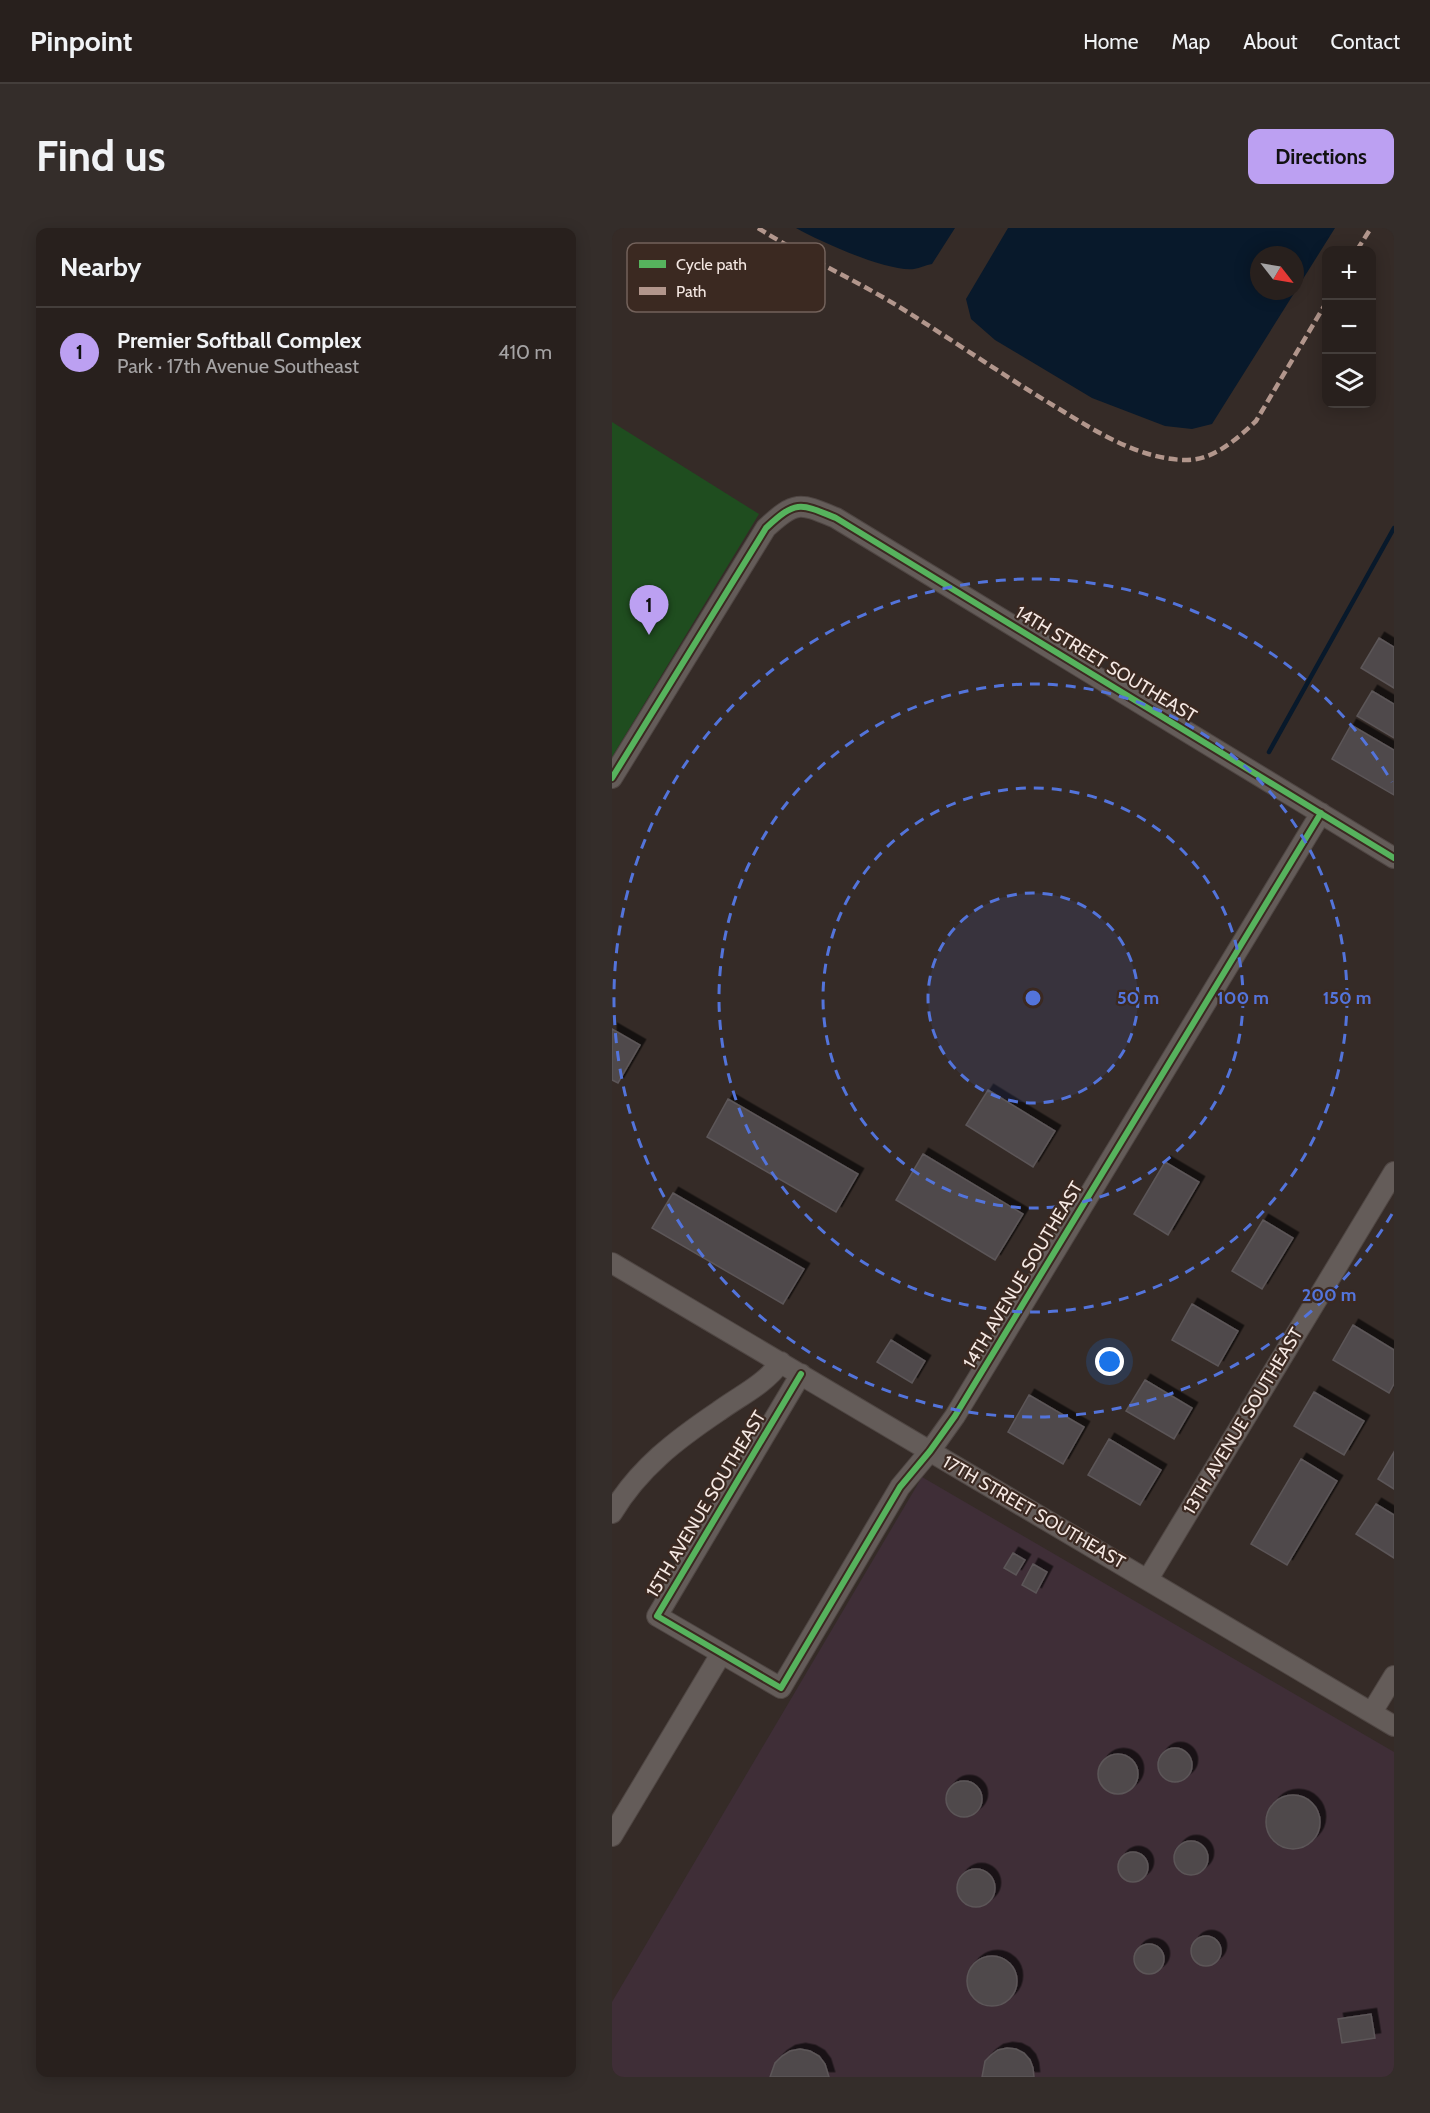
<!DOCTYPE html>
<meta charset="utf-8">
<style>
:root{--surface:#28201d;--page:#342d2a;--text:#f1f3f6;--muted:#a5a3a4;--line:#443e3b;--accent:#bca0f2}
body{margin:0;font-family:Cabin,sans-serif;background:var(--page);color:var(--text)}
.controls{position:absolute;right:18px;top:18px;display:grid;overflow:hidden;border-radius:12px;box-shadow:0 3px 15px #0003}
.controls button{width:54px;height:54px;display:grid;place-items:center;padding:0;border:0;border-bottom:2px solid var(--line);background:var(--surface);color:var(--text);font:30px sans-serif}
.compass{position:absolute;left:638px;top:18px;width:54px;height:54px;border-radius:50%;background:var(--surface);box-shadow:0 3px 15px #0003;rotate:121deg}
.you{position:absolute;left:498px;top:1134px;width:21px;height:21px;margin:-15px;border:4px solid #fff;border-radius:50%;background:#1a73e8;box-shadow:0 0 0 9px #1a73e833}
.badge{display:grid;place-items:center;width:39px;height:39px;border-radius:50%;background:var(--accent);color:#111;font-size:20px;font-weight:700}
.pin{position:absolute;translate:-50% -50px;filter:drop-shadow(0 2px 3px #0008)}
.pin::after{content:'';position:absolute;top:32px;width:21px;height:18px;background:inherit;clip-path:polygon(0 0,100% 0,50% 100%)}
.list{margin:0;padding:0;list-style:none}
h2{display:flex;justify-content:space-between;align-items:center;height:78px;margin:0;padding:0 24px;font-size:26px}
h2 small{font-size:20px;font-weight:400;color:var(--muted)}
.list li{display:grid;grid-template-columns:39px 1fr auto;gap:18px;align-items:center;box-sizing:border-box;height:90px;padding:0 24px;border-top:2px solid var(--line)}
.list b{display:block;font-size:22px;white-space:nowrap}
.list p{margin:0;font-size:20px;white-space:nowrap;color:var(--muted)}
.list em{font-size:20px;font-style:normal;color:var(--muted)}
.icon{flex:none;width:33px;height:33px;fill:none;stroke:currentColor;stroke-width:2;stroke-linecap:round;stroke-linejoin:round}
.map{position:relative;flex:none;width:782px;height:1849px;overflow:hidden;border-radius:12px}
header{display:flex;align-items:center;gap:36px;box-sizing:border-box;height:84px;padding:0 30px;background:var(--surface);border-bottom:2px solid var(--line)}
header strong{font-size:28px}
nav{display:flex;gap:33px;margin-inline-start:auto;font-size:21px}
.intro{display:flex;align-items:center;justify-content:space-between;box-sizing:border-box;height:144px;padding:0 36px}
h1{margin:0;font-size:42px}
.button{padding:15px 27px;border-radius:12px;background:var(--accent);color:#111;font-size:21px;font-weight:700}
main{display:flex;gap:36px;padding:0 36px}
aside{flex:1;background:var(--surface);border-radius:12px;box-shadow:0 3px 15px #0003}
.map>svg:first-child{display:block}
</style>
<header>
<strong>Pinpoint</strong>
<nav><a>Home</a><a>Map</a><a>About</a><a>Contact</a></nav>
</header>
<div class="intro"><h1>Find us</h1><a class="button">Directions</a></div>
<main>
<aside>
<h2>Nearby<small></small></h2>
<ul class="list">
<li><span class="badge">1</span><div><b>Premier Softball Complex</b><p>Park · 17th Avenue Southeast</p></div><em>410 m</em></li>
</ul>
</aside>
<div class="map">
<svg width="782" height="1849" viewBox="0 0 782 1849">
<defs>
<filter id="shadow"><feDropShadow dx="5.5" dy="-5.5" stdDeviation="0" flood-color="#0009"/></filter>
</defs>
<rect width="100%" height="100%" fill="#352b27"/>
<path fill="#3f2e37" d="M 310,1249 L 782,1524 L 782,1849 L 0,1849 L 0,1774 Z"/>
<path fill="#1f4d1f" d="M 0,194 L 147,286 L 0,529 Z"/>
<path fill="#08192b" fill-rule="evenodd" d="M 184,0 L 343,0 L 320,36 C 314,37 308,40 302,41 C 275,44 209,14 184,0 Z
M 396,0 L 723,0 L 600,196 L 580,201 L 553,198 L 480,170 L 383,112 L 359,91 L 354,71 ZM 647,27 L 683,27 L 683,63 L 647,63 Z"/>
<g fill="none" stroke-linecap="round" stroke-linejoin="round">
<path stroke="#08192b" stroke-width="4.5" d="M 657,524 L 782,300"/>
</g>
<path fill="#504a4c" stroke="#5c5658" stroke-width="1.5" filter="url(#shadow)" d="M 767,410 L 782,419 L 782,460 L 749,440 Z
M 760,463 L 782,476 L 782,510 L 745,488 Z
M 739,497 L 782,522 L 782,567 L 720,531 Z
M 0,801 L 28,817 L 6,855 L 0,852 Z
M 376,862 L 443,903 L 421,939 L 354,897 Z
M 116,871 L 246,946 L 224,984 L 95,909 Z
M 311,926 L 411,986 L 383,1032 L 284,972 Z
M 553,934 L 587,954 L 556,1007 L 522,986 Z
M 61,965 L 192,1041 L 171,1076 L 40,1000 Z
M 651,992 L 681,1010 L 650,1061 L 620,1043 Z
M 580,1076 L 626,1103 L 606,1138 L 560,1112 Z
M 741,1097 L 782,1122 L 782,1156 L 777,1165 L 721,1132 Z
M 279,1112 L 313,1133 L 300,1155 L 265,1134 Z
M 533,1152 L 580,1180 L 562,1211 L 514,1183 Z
M 702,1164 L 752,1193 L 732,1227 L 682,1198 Z
M 417,1167 L 472,1199 L 451,1236 L 396,1204 Z
M 497,1211 L 549,1242 L 528,1277 L 476,1247 Z
M 782,1224 L 782,1261 L 766,1251 Z
M 689,1231 L 725,1253 L 675,1337 L 639,1316 Z
M 764,1276 L 782,1287 L 782,1330 L 744,1306 Z
M 401,1325 L 413,1332 L 404,1347 L 392,1340 Z
M 421,1336 L 435,1344 L 424,1365 L 410,1357 Z
M546 1537a17 17 0 1 1 34 0a17 17 0 1 1-34 0Z
M486 1546a20 20 0 1 1 40 0a20 20 0 1 1-40 0Z
M334 1571a18 18 0 1 1 36 0a18 18 0 1 1-36 0Z
M654 1594a27 27 0 1 1 54 0a27 27 0 1 1-54 0Z
M562 1630a17 17 0 1 1 34 0a17 17 0 1 1-34 0Z
M506 1639a15 15 0 1 1 30 0a15 15 0 1 1-30 0Z
M345 1660a19 19 0 1 1 38 0a19 19 0 1 1-38 0Z
M579 1723a15 15 0 1 1 30 0a15 15 0 1 1-30 0Z
M522 1731a15 15 0 1 1 30 0a15 15 0 1 1-30 0Z
M355 1753a25 25 0 1 1 50 0a25 25 0 1 1-50 0Z
M 759,1786 L 763,1810 L 730,1815 L 726,1791 Z
M 395,1820 L 404,1821 L 412,1825 L 418,1832 L 421,1840 L 422,1849 L 370,1849 L 373,1833 L 379,1827 L 386,1822 Z
M 188,1821 L 198,1823 L 207,1828 L 213,1836 L 217,1849 L 158,1849 L 163,1835 L 170,1828 L 178,1823 Z"/>
<g fill="none" stroke-linecap="round" stroke-linejoin="round">
<defs>
<path id="minor" d="M 0,550 L 154,300 C 184,272 188,275 224,290 L 782,630
M 0,1035 L 782,1498
M 189,1146 L 45,1388 L 169,1460 L 288,1259 L 318,1223 L 343,1188 L 709,585
M 0,1285 C 27,1240 64,1212 107,1183 C 129,1167 152,1157 169,1134
M 536,1351 L 782,944
M 760,1484 L 782,1448
M 0,1608 L 109,1426"/>
</defs>
<use href="#minor" stroke="#4f4643" stroke-width="22"/>
<use href="#minor" stroke="#645c59" stroke-width="20"/>
<path stroke="#b2968c" stroke-width="4.5" stroke-dasharray="9 4.5" stroke-linecap="butt" d="M 146,0 C 192,29 242,51 289,80 C 337,110 385,143 434,173 C 476,198 524,232 575,232 C 602,232 626,210 644,193 L 714,75
M 745,22 L 759,0"/>
<defs>
<path id="cycleway" d="M 0,550 L 154,300 C 184,272 188,275 224,290 L 782,630
M 189,1146 L 45,1388 L 169,1460 L 288,1259 L 318,1223 L 343,1188 L 709,585"/>
</defs>
<use href="#cycleway" stroke="#3b2921" stroke-width="10"/>
<use href="#cycleway" stroke="#56b35d" stroke-width="6"/>
</g>
<circle cx="421" cy="770" r="105" fill="#5374db" fill-opacity=".12"/>
<g fill="none" stroke="#5374db" stroke-width="3" stroke-dasharray="10 8">
<circle cx="421" cy="770" r="105"/>
<circle cx="421" cy="770" r="210"/>
<circle cx="421" cy="770" r="314"/>
<path d="M780 986A419 419 0 1 1 780 554"/>
</g>
<g text-anchor="middle" dominant-baseline="central" stroke-width="4.5" stroke-linejoin="round" paint-order="stroke">
<g font-size="18" fill="#f5e8e3" stroke="#3b2921">
<text transform="translate(494 436) rotate(31)">14TH STREET SOUTHEAST</text>
<text transform="translate(411 1047) rotate(-59)">14TH AVENUE SOUTHEAST</text>
<text transform="translate(631 1193) rotate(-59)">13TH AVENUE SOUTHEAST</text>
<text transform="translate(94 1276) rotate(-59)">15TH AVENUE SOUTHEAST</text>
<text transform="translate(422 1284) rotate(30)">17TH STREET SOUTHEAST</text>
</g>
</g>
<rect x="15" y="15" width="198" height="69" rx="9" fill="#3b2921" stroke="#73625b" stroke-width="1.5"/>
<rect x="27" y="32" width="27" height="8" fill="#56b35d"/>
<rect x="27" y="59" width="27" height="8" fill="#b2968c"/>
<g font-size="16" fill="#f5e8e3">
<text x="64" y="42">Cycle path</text>
<text x="64" y="69">Path</text>
</g>
<circle cx="421" cy="770" r="9" fill="#5374db" stroke="#3b2921" stroke-width="3"/>
<g font-size="18" text-anchor="middle" font-weight="bold" fill="#5374db" stroke="#3b2921" stroke-width="4.5" stroke-linejoin="round" paint-order="stroke">
<text x="526" y="776">50 m</text>
<text x="631" y="776">100 m</text>
<text x="735" y="776">150 m</text>
<text x="717" y="1073">200 m</text>
</g>
</svg>
<div class="controls">
<button>+</button>
<button>−</button>
<button><svg class="icon" aria-label="layers" viewBox="0 0 24 24"><path d="M12 4l9 5-9 5-9-5zM3 14l9 5 9-5"/></svg></button>
</div>
<svg class="compass" viewBox="-18 -18 36 36"><path d="M0-13l5 13h-10z" fill="#e53935"/><path d="M0 13l5-13h-10z" fill="#a5a3a4"/></svg>
<div class="you"></div>
<div class="pin badge" style="left:37px;top:407px">1</div>
</div>
</main>
